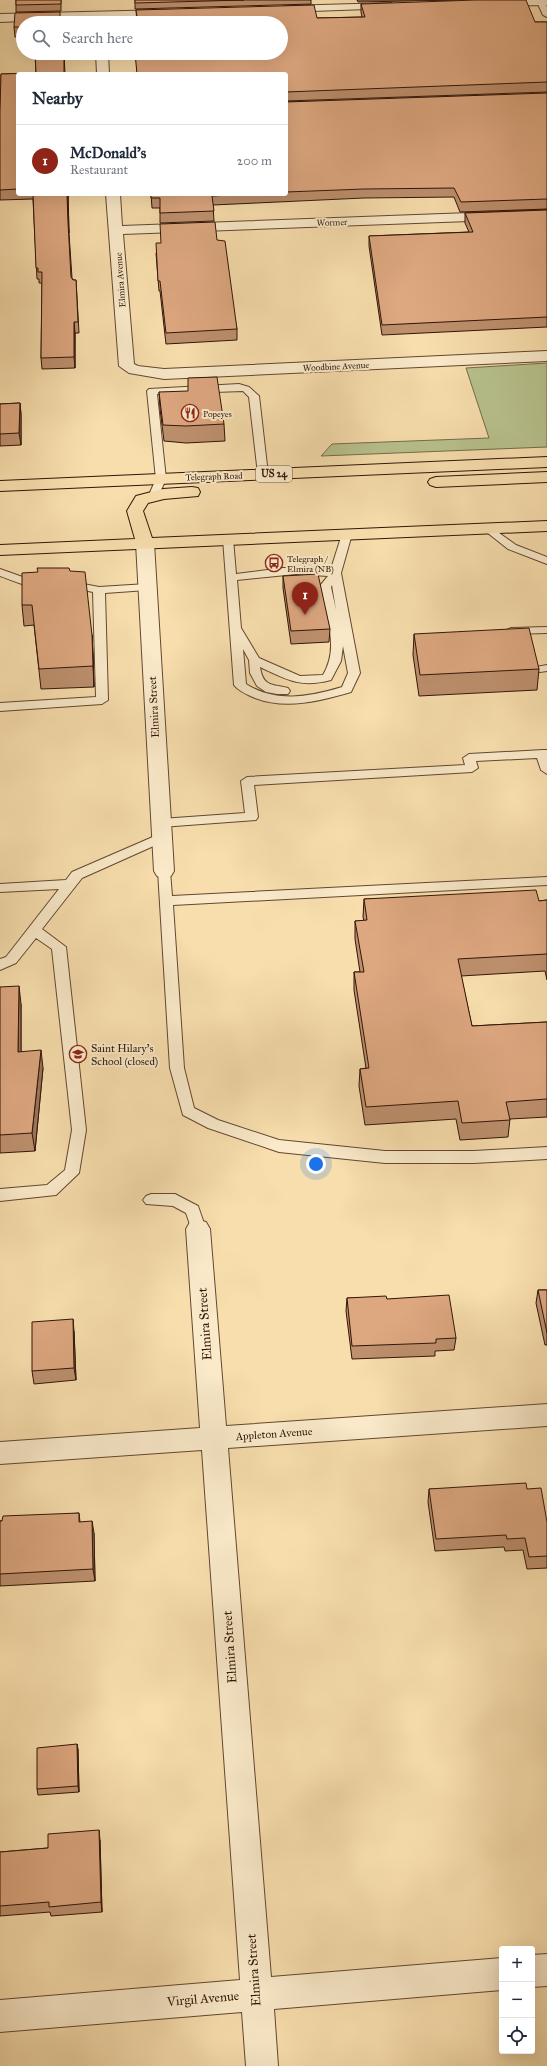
<!DOCTYPE html>
<meta charset="utf-8">
<style>
:root{--surface:#fff;--page:#f6f6f7;--text:#1f2937;--muted:#747a83;--line:#e0e1e3;--accent:#8f2418}
body{margin:0;font-family:"IM FELL Great Primer",serif;background:var(--page);color:var(--text)}
.controls{position:absolute;right:12px;bottom:12px;display:grid;overflow:hidden;border-radius:4px;box-shadow:0 4px 16px #0002}
.controls button{width:36px;height:36px;display:grid;place-items:center;padding:0;border:0;border-bottom:1px solid var(--line);background:var(--surface);color:var(--text);font:20px sans-serif}
.you{position:absolute;left:316px;top:1164px;width:14px;height:14px;margin:-10px;border:3px solid #fff;border-radius:50%;background:#1a73e8;box-shadow:0 0 0 6px #1a73e833}
.badge{display:grid;place-items:center;width:26px;height:26px;border-radius:50%;background:var(--accent);color:#fff;font-size:13px;font-weight:700}
.pin{position:absolute;translate:-50% -33px;filter:drop-shadow(0 1px 2px #0008)}
.pin::after{content:'';position:absolute;top:21px;width:14px;height:12px;background:inherit;clip-path:polygon(0 0,100% 0,50% 100%)}
.list{margin:0;padding:0;list-style:none}
h2{display:flex;justify-content:space-between;align-items:center;height:52px;margin:0;padding:0 16px;font-size:17px}
h2 small{font-size:13px;font-weight:400;color:var(--muted)}
.list li{display:grid;grid-template-columns:26px 1fr auto;gap:12px;align-items:center;box-sizing:border-box;height:72px;padding:0 16px;border-top:1px solid var(--line)}
.list b{display:block;font-size:15px;white-space:nowrap}
.list p{margin:0;font-size:13px;white-space:nowrap;color:var(--muted)}
.list em{font-size:13px;font-style:normal;color:var(--muted)}
.icon{flex:none;width:22px;height:22px;fill:none;stroke:currentColor;stroke-width:2;stroke-linecap:round;stroke-linejoin:round}
.map{position:relative;flex:none;width:547px;height:2066px;overflow:hidden}
.search{position:absolute;background:var(--surface);box-shadow:0 4px 16px #0002;left:16px;top:16px;width:272px;height:44px;display:flex;align-items:center;gap:10px;box-sizing:border-box;padding:0 14px;border-radius:22px;color:var(--muted);font-size:15px}
.panel{position:absolute;background:var(--surface);box-shadow:0 4px 16px #0002;left:16px;top:72px;width:272px;height:124px;border-radius:4px}
.map>svg:first-child{display:block}
</style>
<div class="map">
<svg width="547" height="2066" viewBox="0 0 547 2066">
<rect width="100%" height="100%" fill="#f8dead"/>
<filter id="stains"><feTurbulence type="fractalNoise" baseFrequency=".005" numOctaves="4"/><feColorMatrix values="0 0 0 0 .2 0 0 0 0 .09 0 0 0 0 .02 0 0 0 .5 -.17"/></filter>
<radialGradient id="worn" r=".72"><stop offset=".6" stop-color="#630" stop-opacity="0"/><stop offset="1" stop-color="#630" stop-opacity=".3"/></radialGradient>
<path fill="#b8c28e" stroke="#746c4b" d="M 547,363 L 547,447 L 321,456 L 332,444 L 489,438 L 466,368 Z"/>
<g fill="none" stroke-linecap="round" stroke-linejoin="round">
<defs>
<path id="lane" d="M 538,0 L 545,2 L 547,7 L 547,17 L 543,15 L 537,2 Z
M 239,384 L 249,387 L 259,396 L 268,474 L 267,476 L 263,477 L 258,474 L 249,397 L 243,391 L 157,394 L 166,479 L 157,499 L 149,499 L 148,497 L 156,479 L 147,391 L 149,389 Z
M 488,525 L 516,545 L 547,557 L 547,564 L 508,549 L 484,530 L 483,528 L 484,526 Z
M 347,531 L 352,534 L 341,573 L 360,673 L 351,692 C 320,701 286,710 255,698 C 248,695 239,691 234,685 L 223,539 L 228,536 L 233,539 L 236,574 L 283,568 L 331,569 L 342,534 ZM 296,574 L 328,576 L 319,587 C 326,617 340,647 323,675 L 300,676 L 259,658 L 241,628 L 237,580 ZM 332,585 L 336,610 L 331,587 ZM 343,646 L 348,673 L 342,687 C 309,697 276,703 246,684 L 243,649 L 249,660 L 250,673 L 257,686 L 266,692 L 277,694 L 288,694 L 290,691 L 288,688 C 272,684 263,687 260,667 C 288,680 300,688 331,680 L 341,661 Z
M 0,569 L 34,581 L 43,582 L 45,584 C 37,593 10,579 0,576 Z
M 68,581 L 99,587 L 147,584 L 153,587 L 147,590 L 105,593 L 108,700 L 102,704 L 0,711 L 0,703 L 96,697 L 93,592 L 64,586 L 62,584 Z
M 547,627 L 547,633 L 511,634 L 505,631 L 511,628 Z
M 547,665 L 547,671 L 540,672 L 534,669 L 536,667 Z
M 543,750 L 547,750 L 547,774 L 541,770 L 537,758 L 476,761 L 478,768 L 472,772 L 254,785 L 258,817 L 256,820 L 161,827 L 155,823 L 161,819 L 245,813 L 241,781 L 247,777 L 465,765 L 463,758 L 469,754 Z
M 162,833 L 167,834 L 168,837 L 167,840 L 82,878 L 42,929 L 66,947 L 86,1130 L 79,1173 L 56,1195 L 0,1201 L 0,1189 L 47,1185 L 65,1170 L 72,1130 L 52,949 L 36,938 L 16,963 L 0,970 L 0,959 L 6,957 L 59,889 L 0,892 L 0,884 L 66,880 L 72,872 Z
M 164,867 L 169,868 L 170,871 L 172,896 L 547,877 L 547,885 L 173,905 L 184,1068 L 194,1108 L 218,1120 L 279,1140 L 385,1151 L 474,1151 L 547,1147 L 547,1159 L 474,1163 L 385,1163 L 279,1152 L 208,1128 L 183,1115 L 170,1068 L 158,871 L 159,868 Z
M 151,1194 L 175,1194 L 198,1206 L 206,1229 L 203,1233 L 198,1235 L 193,1233 L 186,1213 L 173,1206 L 146,1204 L 143,1200 L 146,1196 Z"/>
<path id="street" d="M 547,0 L 547,5 L 497,6 L 491,3 L 495,0 Z
M 391,3 L 397,6 L 395,8 L 285,12 L 279,9 L 285,6 Z
M 167,10 L 173,13 L 171,15 L 0,22 L 0,14 Z
M 96,53 L 108,53 L 109,74 L 97,74 Z
M 106,194 L 120,194 L 122,226 L 547,210 L 547,218 L 123,234 L 134,364 L 138,366 L 164,369 L 547,351 L 547,361 L 164,379 L 129,373 L 119,366 Z
M 145,538 L 151,539 L 154,543 L 174,871 L 171,876 L 164,878 L 157,876 L 154,871 L 136,543 L 139,539 Z
M 198,1220 L 206,1222 L 210,1229 L 226,1426 L 547,1404 L 547,1426 L 228,1448 L 271,1977 L 502,1958 L 502,1990 L 274,2009 L 278,2066 L 246,2066 L 242,2012 L 0,2032 L 0,2000 L 240,1980 L 202,1450 L 0,1464 L 0,1442 L 200,1428 L 186,1229 L 190,1222 Z
M 547,1954 L 547,1986 L 532,1987 L 532,1955 Z"/>
<path id="primary" d="M 547,457 L 547,467 L 0,491 L 0,481 Z
M 547,472 L 547,482 L 436,487 L 430,485 L 428,482 L 430,479 L 436,477 Z
M 192,487 L 198,488 L 200,492 L 198,496 L 164,499 L 148,503 L 143,511 L 152,538 L 547,521 L 547,531 L 0,555 L 0,545 L 135,539 L 127,511 L 136,496 L 163,489 Z"/>
</defs>
<use href="#lane" stroke="#624731" stroke-width="2"/>
<use href="#street" stroke="#624731" stroke-width="2"/>
<use href="#primary" stroke="#301508" stroke-width="2"/>
<use href="#lane" fill="#faeaca" fill-rule="evenodd"/>
<use href="#street" fill="#faeaca" fill-rule="evenodd"/>
<use href="#primary" fill="#f8dead" fill-rule="evenodd"/>
</g>
<path fill="#be906e" stroke="#301508" d="M 16,0 L 61,0 L 61,11 L 16,12 Z
M 135,0 L 311,0 L 311,4 L 135,9 Z
M 357,0 L 458,0 L 358,2 Z
M 361,4 L 535,22 L 547,22 L 547,92 L 286,101 L 286,74 L 281,23 L 137,23 L 136,10 L 317,18 L 362,17 L 361,12 Z
M 23,23 L 23,37 L 15,37 L 14,27 Z
M 35,53 L 64,53 L 65,74 L 18,74 L 18,194 L 68,194 L 69,233 L 72,278 L 73,280 L 76,280 L 79,333 L 75,333 L 75,368 L 42,369 L 41,358 L 42,283 L 39,283 L 39,279 L 37,279 L 33,199 L 0,200 L 0,111 L 1,74 L 36,73 Z
M 547,93 L 547,209 L 460,212 L 454,197 L 364,198 L 213,205 L 214,221 L 160,223 L 160,208 L 152,208 L 151,194 L 286,194 L 286,101 L 286,102 Z
M 547,210 L 547,327 L 382,335 L 369,246 L 369,236 L 469,232 L 465,223 L 465,213 Z
M 217,240 L 237,329 L 237,340 L 166,344 L 160,291 L 159,291 L 156,253 Z
M 159,392 L 224,424 L 225,441 L 186,443 L 164,441 L 160,409 Z
M 20,403 L 21,415 L 21,445 L 0,446 L 0,404 Z
M 70,571 L 92,635 L 93,655 L 94,687 L 41,689 L 34,625 L 24,626 L 22,605 Z
M 283,576 L 330,629 L 329,642 L 291,644 L 283,588 Z
M 414,634 L 539,669 L 537,690 L 419,696 L 413,655 Z
M 364,899 L 539,901 L 547,900 L 547,980 L 545,971 L 461,976 L 472,1026 L 547,1022 L 547,1117 L 510,1119 L 508,1137 L 460,1140 L 456,1119 L 365,1125 L 359,1086 L 360,1069 L 366,1068 L 354,990 L 354,972 L 360,972 L 355,939 L 355,921 L 364,921 L 363,917 Z
M 0,987 L 21,1004 L 21,1051 L 43,1068 L 35,1151 L 0,1153 Z
M 538,1290 L 547,1290 L 547,1345 L 545,1345 L 536,1303 Z
M 347,1298 L 387,1299 L 456,1338 L 454,1350 L 435,1351 L 435,1356 L 352,1359 L 346,1311 Z
M 74,1331 L 76,1380 L 34,1384 L 32,1371 Z
M 429,1489 L 527,1489 L 547,1522 L 547,1568 L 527,1569 L 523,1550 L 505,1551 L 504,1547 L 435,1551 L 428,1502 Z
M 79,1513 L 80,1522 L 94,1533 L 95,1581 L 0,1586 L 0,1521 Z
M 77,1744 L 78,1750 L 79,1792 L 38,1795 L 37,1789 Z
M 100,1840 L 102,1912 L 51,1916 L 50,1912 L 0,1916 L 0,1852 L 48,1848 Z"/>
<path fill="#9b755a" stroke="#301508" d="M 67,194 L 68,194 L 69,233 L 68,222 Z
M 74,322 L 75,333 L 75,368 L 74,357 Z
M 20,403 L 21,415 L 21,445 L 19,433 Z
M 92,635 L 93,655 L 94,687 L 93,666 Z
M 19,986 L 21,1004 L 21,1069 L 18,1052 Z
M 41,1050 L 43,1068 L 35,1151 L 32,1133 Z
M 73,1319 L 74,1331 L 76,1380 L 74,1368 Z
M 92,1521 L 94,1533 L 95,1581 L 93,1569 Z
M 77,1744 L 78,1750 L 79,1792 L 78,1786 Z
M 99,1830 L 100,1840 L 102,1912 L 101,1902 Z"/>
<path fill="#dda780" stroke="#301508" d="M 16,0 L 61,0 L 61,4 L 16,5 Z
M 135,0 L 244,0 L 135,3 Z
M 476,0 L 526,0 L 535,22 L 547,22 L 547,82 L 286,92 L 286,74 L 137,74 L 135,53 L 281,53 L 281,23 L 138,23 L 136,10 L 314,5 L 317,18 L 365,17 L 361,4 Z
M 60,12 L 60,23 L 23,23 L 23,27 L 14,27 L 15,13 Z
M 35,53 L 64,53 L 64,74 L 18,74 L 18,189 L 0,190 L 0,111 L 1,74 L 36,73 Z
M 547,93 L 547,199 L 461,202 L 454,188 L 364,189 L 286,192 L 286,101 L 286,102 Z
M 33,194 L 67,194 L 68,222 L 71,277 L 73,280 L 76,280 L 78,322 L 74,322 L 74,357 L 41,358 L 42,272 L 38,272 L 38,268 L 36,268 Z
M 151,194 L 248,194 L 212,196 L 214,211 L 160,213 L 160,198 L 151,198 Z
M 547,210 L 547,317 L 382,325 L 369,236 L 473,232 L 465,213 Z
M 215,222 L 217,240 L 225,241 L 237,329 L 166,333 L 160,281 L 158,281 L 156,243 L 161,243 L 160,224 Z
M 217,377 L 224,424 L 186,426 L 163,425 L 159,392 L 188,391 L 188,378 Z
M 20,403 L 19,433 L 0,434 L 0,404 Z
M 37,568 L 69,568 L 70,571 L 85,572 L 92,635 L 93,666 L 39,669 L 32,605 L 22,605 L 22,573 L 38,572 Z
M 318,574 L 330,629 L 291,631 L 283,576 Z
M 529,628 L 539,669 L 420,675 L 414,634 Z
M 536,890 L 539,901 L 547,900 L 547,954 L 458,959 L 472,1026 L 547,1022 L 547,1099 L 506,1102 L 510,1120 L 462,1123 L 458,1101 L 366,1107 L 360,1069 L 369,1068 L 354,972 L 364,972 L 355,921 L 367,920 L 364,899 Z
M 19,986 L 18,1052 L 41,1050 L 32,1133 L 0,1135 L 0,987 Z
M 538,1290 L 547,1290 L 547,1333 Z
M 449,1295 L 456,1338 L 436,1339 L 436,1343 L 352,1346 L 347,1298 L 386,1296 L 387,1299 Z
M 73,1319 L 74,1368 L 32,1371 L 32,1322 Z
M 526,1483 L 527,1489 L 541,1488 L 547,1522 L 547,1556 L 529,1557 L 525,1538 L 507,1539 L 506,1535 L 436,1539 L 429,1489 Z
M 79,1513 L 79,1522 L 92,1521 L 93,1569 L 0,1574 L 0,1521 L 2,1521 L 3,1516 Z
M 77,1744 L 78,1786 L 37,1789 L 37,1748 Z
M 99,1830 L 101,1902 L 49,1907 L 49,1902 L 0,1906 L 0,1852 L 48,1848 L 48,1834 Z"/>
<defs>
<symbol id="restaurant-ring" viewBox="-11 -11 22 22"><circle r="9.5" fill="#faeaca" stroke="#8f2418" stroke-width="1.5"/><path d="M-5-6h1v4h1v-4h1v4h1v-4h1v5L-1.5 .5V6h-2V.5L-5-1ZM5-6V6H3V1.5H1.5Q1.5-4 5-6Z" fill="#8f2418"/></symbol>
<symbol id="bus-ring" viewBox="-11 -11 22 22"><circle r="9.5" fill="#faeaca" stroke="#8f2418" stroke-width="1.5"/><path d="M-5-6H5V4H4V6H2V4H-2V6H-4V4H-5ZM-3.5-4V0h7V-4ZM-3.5 1.2v1.5H-2V1.2ZM2 1.2v1.5H3.5V1.2Z" fill="#8f2418"/></symbol>
<symbol id="school-ring" viewBox="-11 -11 22 22"><circle r="9.5" fill="#faeaca" stroke="#8f2418" stroke-width="1.5"/><path d="M0-5L7-2L0 1L-7-2ZM-4 1L0 2.5L4 1V4Q0 6-4 4Z" fill="#8f2418"/></symbol>
</defs>
<g fill-rule="evenodd">
<use href="#restaurant-ring" x="180" y="403" width="20" height="20"/>
<use href="#bus-ring" x="264" y="553" width="20" height="20"/>
<use href="#school-ring" x="68" y="1044" width="20" height="20"/>
</g>
<g text-anchor="middle" dominant-baseline="central" stroke-width="4" stroke-linejoin="round" paint-order="stroke">
<g font-size="9" fill="#301508" stroke="#faeaca">
<text transform="translate(332 222) rotate(-2)">Wormer</text>
<text transform="translate(120 280) rotate(-94)">Elmira Avenue</text>
<text transform="translate(336 366) rotate(-3)">Woodbine Avenue</text>
<text transform="translate(214 476) rotate(-2)">Telegraph Road</text>
</g>
<g font-size="9" fill="#301508" stroke="#faeaca" text-anchor="start">
<text x="203" y="413">Popeyes</text>
<text x="287" y="558">Telegraph /<tspan x="287" dy="10">Elmira (NB)</tspan></text>
</g>
<rect fill="#faeaca" stroke="#6d5542" stroke-width="1" x="256" y="466" width="36" height="16" rx="3"/>
<g font-size="10" font-weight="bold" fill="#301508">
<text x="274" y="474">US 24</text>
</g>
<g font-size="11" fill="#301508" stroke="#faeaca">
<text transform="translate(154 707) rotate(-93)">Elmira Street</text>
<text transform="translate(274 1434) rotate(-4)">Appleton Avenue</text>
</g>
<g font-size="11" fill="#301508" stroke="#faeaca" text-anchor="start">
<text x="91" y="1048">Saint Hilary's<tspan x="91" dy="13">School (closed)</tspan></text>
</g>
<g font-size="13" fill="#301508" stroke="#faeaca">
<text transform="translate(205 1324) rotate(-94)">Elmira Street</text>
<text transform="translate(230 1647) rotate(-94)">Elmira Street</text>
<text transform="translate(254 1970) rotate(-94)">Elmira Street</text>
<text transform="translate(203 1999) rotate(-5)">Virgil Avenue</text>
</g>
</g>
<rect width="100%" height="100%" filter="url(#stains)"/>
<rect width="100%" height="100%" fill="url(#worn)"/>
</svg>
<div class="controls">
<button>+</button>
<button>−</button>
<button><svg class="icon" aria-label="locate" viewBox="0 0 24 24"><circle cx="12" cy="12" r="6"/><path d="M12 2v4M12 18v4M2 12h4M18 12h4"/></svg></button>
</div>
<div class="you"></div>
<div class="pin badge" style="left:305px;top:615px">1</div>
<div class="search"><svg class="icon" aria-label="search" viewBox="0 0 24 24"><circle cx="10" cy="10" r="6"/><path d="M15 15l6 6"/></svg>Search here</div>
<section class="panel">
<h2>Nearby<small></small></h2>
<ul class="list">
<li><span class="badge">1</span><div><b>McDonald's</b><p>Restaurant</p></div><em>200 m</em></li>
</ul>
</section>
</div>
